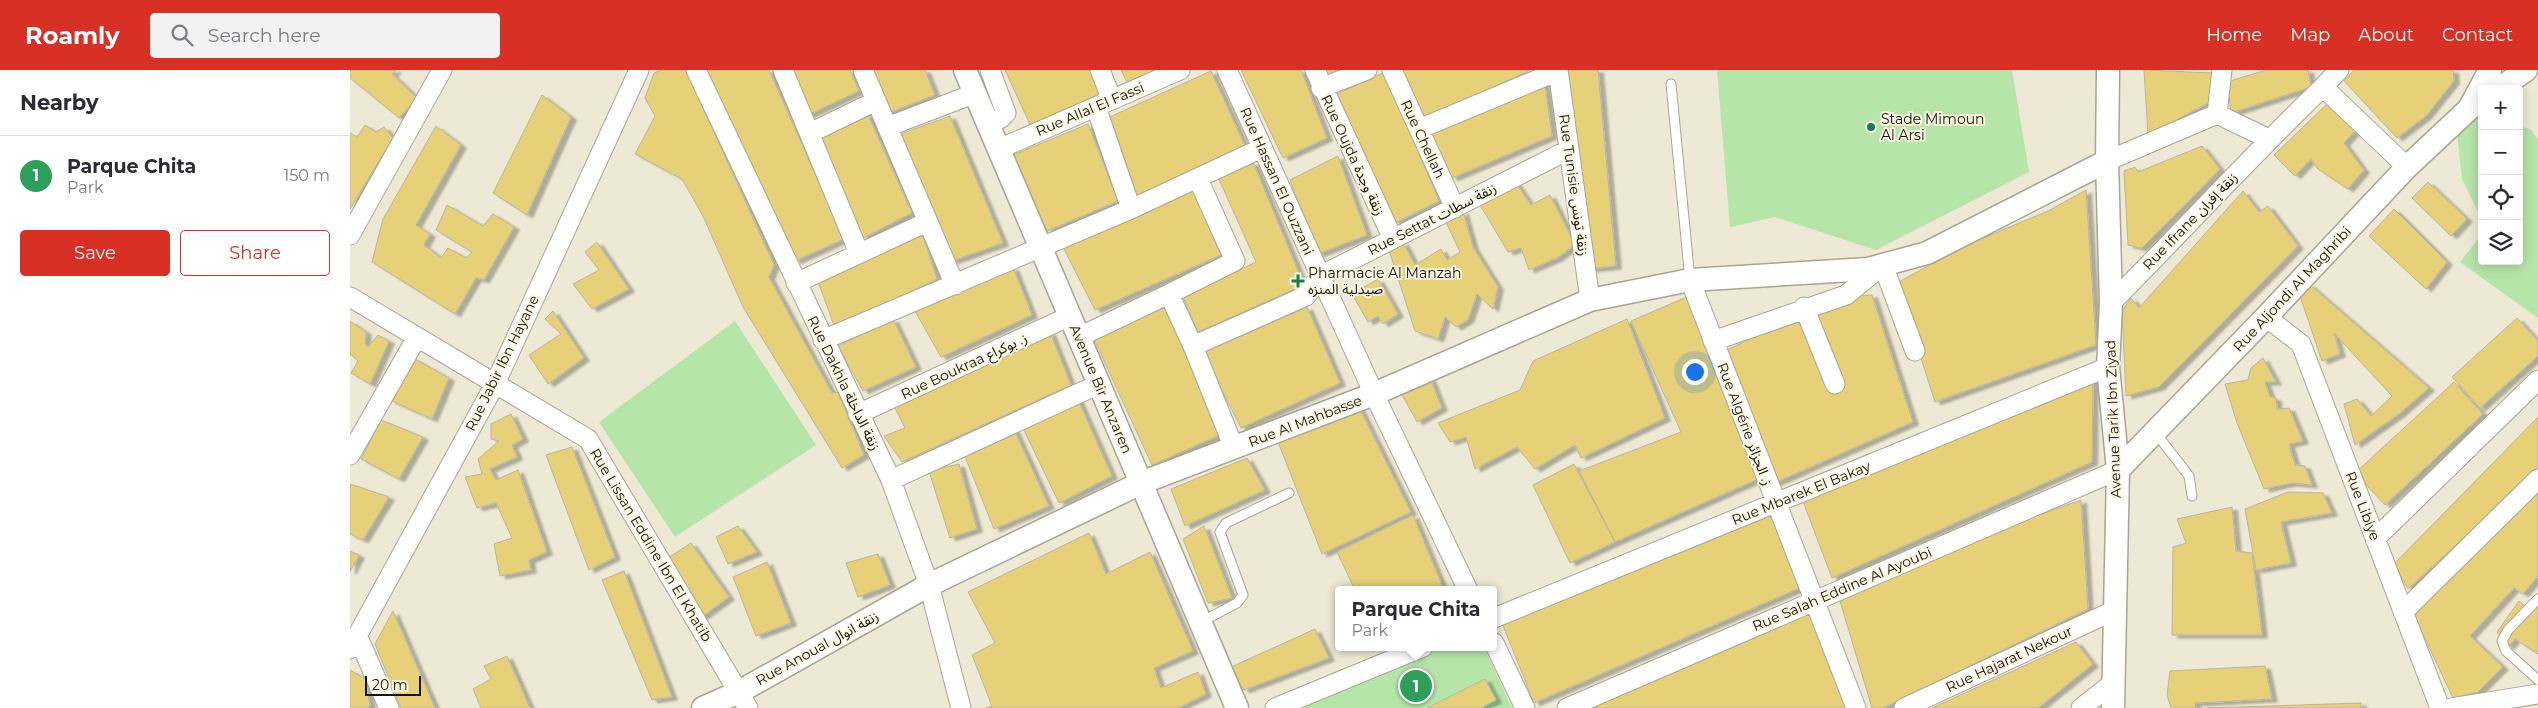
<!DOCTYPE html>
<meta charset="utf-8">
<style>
:root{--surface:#fff;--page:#f2f2f3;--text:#2b2b33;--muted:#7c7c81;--line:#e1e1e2;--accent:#d93025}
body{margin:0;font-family:Montserrat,"Noto Sans Arabic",sans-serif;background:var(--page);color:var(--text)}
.controls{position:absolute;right:15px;top:15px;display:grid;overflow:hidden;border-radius:5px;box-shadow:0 2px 12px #0003}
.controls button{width:45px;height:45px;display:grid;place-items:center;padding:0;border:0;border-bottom:1px solid var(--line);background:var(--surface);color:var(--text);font:25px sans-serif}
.scale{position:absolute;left:15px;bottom:12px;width:56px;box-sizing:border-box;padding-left:5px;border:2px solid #15130c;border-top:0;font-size:14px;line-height:18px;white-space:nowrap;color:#15130c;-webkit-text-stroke:4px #fbf6e1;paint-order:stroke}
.you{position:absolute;left:1344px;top:301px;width:18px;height:18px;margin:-12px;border:4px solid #fff;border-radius:50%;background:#1a73e8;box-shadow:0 0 0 8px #1a73e833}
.badge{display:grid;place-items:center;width:32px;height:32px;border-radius:50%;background:var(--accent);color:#fff;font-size:16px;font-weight:700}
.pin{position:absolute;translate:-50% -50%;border:2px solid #fff;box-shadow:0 1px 5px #0006}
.popup{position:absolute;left:985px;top:516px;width:162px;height:65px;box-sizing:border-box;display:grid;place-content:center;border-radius:5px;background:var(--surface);filter:drop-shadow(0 1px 4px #0005);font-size:16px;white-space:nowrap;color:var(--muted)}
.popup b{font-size:19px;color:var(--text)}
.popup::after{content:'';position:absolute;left:50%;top:100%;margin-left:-10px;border:10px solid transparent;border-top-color:var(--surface)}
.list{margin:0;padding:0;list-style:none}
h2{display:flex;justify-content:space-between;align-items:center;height:65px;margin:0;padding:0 20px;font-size:21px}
h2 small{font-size:16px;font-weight:400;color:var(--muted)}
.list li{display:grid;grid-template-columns:32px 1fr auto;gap:15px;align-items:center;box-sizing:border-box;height:80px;padding:0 20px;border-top:1px solid var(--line)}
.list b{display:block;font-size:19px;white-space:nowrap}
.list p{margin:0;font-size:16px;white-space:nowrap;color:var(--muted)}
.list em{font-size:16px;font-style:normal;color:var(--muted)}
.actions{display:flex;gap:10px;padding:15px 20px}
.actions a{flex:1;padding:11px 0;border:1px solid var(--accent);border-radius:5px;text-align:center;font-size:18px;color:var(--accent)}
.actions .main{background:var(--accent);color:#fff}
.icon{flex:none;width:28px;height:28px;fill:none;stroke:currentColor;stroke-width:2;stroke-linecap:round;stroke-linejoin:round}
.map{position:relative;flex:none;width:2188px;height:638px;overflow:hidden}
header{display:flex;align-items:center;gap:30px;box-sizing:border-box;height:70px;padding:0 25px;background:var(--accent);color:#fff}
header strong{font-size:24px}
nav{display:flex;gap:28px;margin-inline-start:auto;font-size:18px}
.search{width:350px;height:45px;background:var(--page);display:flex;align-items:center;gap:12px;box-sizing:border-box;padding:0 18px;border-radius:5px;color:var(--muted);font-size:19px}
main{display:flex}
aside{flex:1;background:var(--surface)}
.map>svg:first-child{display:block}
</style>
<header>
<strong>Roamly</strong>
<div class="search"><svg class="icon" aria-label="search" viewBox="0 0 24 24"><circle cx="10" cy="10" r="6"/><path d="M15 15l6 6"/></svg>Search here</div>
<nav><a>Home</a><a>Map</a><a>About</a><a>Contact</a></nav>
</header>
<main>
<aside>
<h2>Nearby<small></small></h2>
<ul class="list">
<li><span class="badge" style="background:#2e9e5b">1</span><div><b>Parque Chita</b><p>Park</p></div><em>150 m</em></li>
</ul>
<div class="actions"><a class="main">Save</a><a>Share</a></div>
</aside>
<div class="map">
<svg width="2188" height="638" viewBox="0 0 2188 638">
<defs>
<filter id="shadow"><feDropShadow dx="5.5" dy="3" stdDeviation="1" flood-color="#0004"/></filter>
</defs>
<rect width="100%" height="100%" fill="#ede9d4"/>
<path fill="#b6e5a9" d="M 1367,0 L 1662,0 L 1679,102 L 1526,180 L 1425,147 L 1380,157 Z
M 2132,40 L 2132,150 L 2112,109 L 2107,62 Z
M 2169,55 L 2181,60 L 2188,69 L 2188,248 L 2110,192 L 2132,164 L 2132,191 L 2169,191 Z
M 385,251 L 466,375 L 325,467 L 249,352 Z
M 1074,577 L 1134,577 L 1162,638 L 928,638 Z"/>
<path fill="#e6d178" stroke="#b9b5a1" filter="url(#shadow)" d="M 0,0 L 46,0 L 42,4 L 67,28 L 49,48 L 0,8 Z
M 312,0 L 336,0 L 424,195 L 419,207 L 482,323 L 488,322 L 514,385 L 492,398 L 393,237 L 353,146 L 332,109 L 285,84 L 305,46 L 295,28 L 304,3 Z
M 357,0 L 419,0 L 494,169 L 445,191 Z
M 437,0 L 500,0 L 509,21 L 456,46 Z
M 515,0 L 575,0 L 585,25 L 533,45 Z
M 655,0 L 743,0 L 756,30 L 684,63 Z
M 771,0 L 825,0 L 781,21 Z
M 891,0 L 951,0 L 977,68 L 933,88 Z
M 974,0 L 994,0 L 978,8 Z
M 1051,0 L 1181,0 L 1075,48 Z
M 1218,0 L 1248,0 L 1266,196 L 1240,199 Z
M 1794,0 L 1863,3 L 1864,30 L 1798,65 Z
M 1916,0 L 1958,0 L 1961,17 L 1881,43 L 1877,12 Z
M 2004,0 L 2103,0 L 2104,11 L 2076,46 L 2047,68 L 1994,11 Z
M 861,1 L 895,76 L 784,128 L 753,50 Z
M 1035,2 L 1089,131 L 1045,153 L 981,27 Z
M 1194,9 L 1202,66 L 1102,108 L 1080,62 Z
M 192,25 L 221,47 L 177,145 L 143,123 Z
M 1979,32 L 2005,61 L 1994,73 L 2014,100 L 1998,119 L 1968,99 L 1961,89 L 1945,106 L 1924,85 Z
M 517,43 L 562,143 L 513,168 L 468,68 Z
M 600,46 L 653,173 L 602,191 L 545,66 Z
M 738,54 L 768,131 L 697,161 L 663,85 Z
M 15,55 L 26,62 L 34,57 L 43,68 L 0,139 L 0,63 L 7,67 Z
M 86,56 L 111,75 L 66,155 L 80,164 L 74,175 L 91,188 L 98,178 L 116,188 L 122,182 L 86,160 L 97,135 L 133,156 L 143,144 L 164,157 L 134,210 L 126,208 L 105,244 L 22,192 L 33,149 Z
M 1852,76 L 1870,99 L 1792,178 L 1778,175 L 1774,101 L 1785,97 L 1788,102 Z
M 988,86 L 1017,165 L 968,184 L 940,110 Z
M 903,92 L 954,215 L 848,262 L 833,227 L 906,192 L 868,107 Z
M 1164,110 L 1181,135 L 1200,125 L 1225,175 L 1207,188 L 1179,200 L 1171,178 L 1158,182 L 1127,130 Z
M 2078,112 L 2117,149 L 2101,166 L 2062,128 Z
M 840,114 L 871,185 L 745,240 L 713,177 Z
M 1736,120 L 1746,275 L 1585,332 L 1547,213 L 1614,176 L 1698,141 Z
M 1893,121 L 1909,142 L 1918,136 L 1948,176 L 1809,317 L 1776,326 L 1772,241 L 1781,228 L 1789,238 Z
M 2044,139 L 2097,192 L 2076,219 L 2019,166 Z
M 1113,141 L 1123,177 L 1148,217 L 1143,239 L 1127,224 L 1118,250 L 1106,257 L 1095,247 L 1088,269 L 1065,261 L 1039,180 L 1053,172 L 1065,195 L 1091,179 L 1097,190 L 1110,182 L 1096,152 Z
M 571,160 L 587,209 L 485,258 L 466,206 Z
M 247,172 L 279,219 L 242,239 L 223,214 L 249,200 L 235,182 Z
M 663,197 L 682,245 L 591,287 L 565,241 Z
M 1028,209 L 1048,244 L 1033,254 L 1028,246 L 1018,252 L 1002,224 Z
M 1959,214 L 2079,318 L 2049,344 L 2005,375 L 1994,334 L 2007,329 L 2021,346 L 2042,326 L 1984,263 L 1990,284 L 1972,291 L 1949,223 Z
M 1341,225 L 1408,409 L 1265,472 L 1229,401 L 1331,362 L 1281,251 Z
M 1522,225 L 1563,352 L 1422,414 L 1377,280 L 1448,246 L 1464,280 L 1478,322 L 1492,318 L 1461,238 L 1487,227 Z
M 813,232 L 870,365 L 802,395 L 742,265 Z
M 957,237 L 990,313 L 891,358 L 853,283 Z
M 203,241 L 234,288 L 198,314 L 179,285 L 211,264 L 195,249 Z
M 2167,248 L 2188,271 L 2188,286 L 2130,338 L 2102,307 Z
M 543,249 L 566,297 L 513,321 L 488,276 Z
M 1277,249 L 1315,348 L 1231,388 L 1225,375 L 1185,399 L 1167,377 L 1125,399 L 1116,367 L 1100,372 L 1088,353 L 1170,320 L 1183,291 Z
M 0,251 L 16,262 L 15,273 L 18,277 L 28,265 L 39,271 L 20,314 L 1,303 L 8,291 L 0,284 Z
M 700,262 L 721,315 L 552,392 L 534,366 L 555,358 L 543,334 Z
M 63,288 L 99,308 L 82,349 L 40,330 Z
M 1913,288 L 1926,312 L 1915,312 L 1920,327 L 1926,328 L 1927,339 L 1939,338 L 1953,371 L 1939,374 L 1945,395 L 1955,396 L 1962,415 L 1941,413 L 1914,419 L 1887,353 L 1875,314 L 1898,310 L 1901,298 Z
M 1743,305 L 1742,392 L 1482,508 L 1451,426 Z
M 1080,308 L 1092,338 L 1067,352 L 1050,321 Z
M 2104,312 L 2133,344 L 2035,435 L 2005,403 Z
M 726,325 L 762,406 L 709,433 L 672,356 Z
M 1009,337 L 1061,442 L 972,484 L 928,372 Z
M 161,344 L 173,369 L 162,375 L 167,387 L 140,399 L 146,410 L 168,400 L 197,482 L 179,490 L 181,500 L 150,506 L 144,474 L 162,468 L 146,433 L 127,438 L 115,407 L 132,404 L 128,389 L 149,371 L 141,369 L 141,354 Z
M 2188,347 L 2188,400 L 2058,519 L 2044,494 Z
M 31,350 L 73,367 L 49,409 L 11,389 Z
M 662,355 L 699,436 L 644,459 L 612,379 Z
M 222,377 L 265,487 L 239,500 L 196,385 Z
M 897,388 L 915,420 L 835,456 L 821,419 Z
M 609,394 L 627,459 L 600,468 L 579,401 Z
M 1224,394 L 1265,472 L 1220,493 L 1183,415 Z
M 0,414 L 39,427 L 13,470 L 0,464 Z
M 2188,416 L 2188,506 L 2173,524 L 2164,518 L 2120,566 L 2153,597 L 2128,622 L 2103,628 L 2062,541 Z
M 1938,422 L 1973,423 L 1982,443 L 1931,452 L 1941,493 L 1906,500 L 1895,439 Z
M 1731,430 L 1738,539 L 1533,638 L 1522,638 L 1490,531 L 1590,480 Z
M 1882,437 L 1886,481 L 1902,483 L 1912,565 L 1822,565 L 1823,477 L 1836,473 L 1827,449 Z
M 1420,439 L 1452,517 L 1184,633 L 1152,553 Z
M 1063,445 L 1094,520 L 1005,520 L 987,482 Z
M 388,456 L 407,482 L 378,494 L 366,467 Z
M 854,456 L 882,528 L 858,533 L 833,469 Z
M 739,463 L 756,504 L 800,482 L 843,581 L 804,598 L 811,618 L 848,602 L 856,624 L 828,638 L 636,638 L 642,636 L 622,585 L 645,573 L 618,522 Z
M 341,473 L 379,527 L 350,548 L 313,491 Z
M 0,481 L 9,485 L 0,502 Z
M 528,484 L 540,515 L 508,527 L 496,493 Z
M 417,492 L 441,553 L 406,566 L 383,507 Z
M 274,501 L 322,627 L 302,630 L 252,510 Z
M 2188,523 L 2188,584 L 2165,569 L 2158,577 L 2147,562 L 2169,531 L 2176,537 Z
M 1458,538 L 1498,638 L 1233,638 Z
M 43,541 L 85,638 L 51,638 L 25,574 Z
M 965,559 L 979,588 L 894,620 L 879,598 Z
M 1726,572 L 1743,594 L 1688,638 L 1582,638 Z
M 157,586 L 180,638 L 131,638 L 123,619 L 141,609 L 134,596 Z
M 1915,596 L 1922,629 L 1845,633 L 1846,638 L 1821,638 L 1817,625 L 1820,601 Z
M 0,600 L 15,609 L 20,635 L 18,638 L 0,638 Z
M 1135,609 L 1146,630 L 1131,638 L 1077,638 Z
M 2011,633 L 2011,638 L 1857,638 Z"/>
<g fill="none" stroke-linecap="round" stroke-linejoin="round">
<defs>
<path id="service" d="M 1321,14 L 1340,210
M 1805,362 L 1839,406 L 1842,426
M 2188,529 L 2158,560 L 2152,571 L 2156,581 L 2188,610
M 851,552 L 887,533 L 893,525 L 870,462 L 876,453 L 939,423"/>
<path id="minor" d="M 346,0 L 541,410 L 579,515 L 611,638
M 433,0 L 509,183
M 513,0 L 605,215
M 750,0 L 762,30
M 877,0 L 1024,324 L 1118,520
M 965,0 L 1043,169
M 1042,0 L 1105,138
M 1208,0 L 1240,230
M 1989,0 L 1973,17 L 2057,97
M 971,18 L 1017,0
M 746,37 L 781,139
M 1867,44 L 1872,0
M 639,54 L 651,48 L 656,43 L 640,0
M 537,57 L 626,23
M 1069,59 L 1208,1
M 460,63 L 526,31
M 649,79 L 830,0
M 1757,91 L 1867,44 L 1919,69
M 848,109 L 885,191 L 819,224 L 843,276 L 884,378
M 0,165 L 92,0
M 1340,210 L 1506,638
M 446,213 L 577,152
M 0,227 L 238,369 L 398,638
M 1761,233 C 1832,162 1900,87 1973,17
M 1454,237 L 1485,314
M 1916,247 L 1951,274 L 2090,638
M 729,267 L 819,224
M 473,270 L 781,139 L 912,78
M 1363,271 L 1496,225 L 1533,195 L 1565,281
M 843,276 L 956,226 L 970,206 L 1218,80
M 508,344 L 720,246
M 0,385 L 67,267
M 541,410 L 749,314
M 2025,469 L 2188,310
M 2053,542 L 2188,409
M 1144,548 L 1758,297
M 7,565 L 39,638
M 1144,573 L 1175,638
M 0,579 L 145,314 L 289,0
M 925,638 L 1073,577
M 1217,638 L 1768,400
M 1554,638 L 1763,541
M 1731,638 L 1763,613
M 2101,638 L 2188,624"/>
<path id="tertiary" d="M 615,0 L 887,638
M 1758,0 L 1757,91 L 1761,233 L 1758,297 L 1768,400 L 1763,638
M 2149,19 L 2176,0
M 2119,39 L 2140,0
M 1768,400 L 1916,247 L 2057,97 L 2119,39 L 2132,30
M 353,638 L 389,622 L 579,515 L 791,413 L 1024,324 L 1240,230 L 1340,210 L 1518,199 L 1577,183 L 1757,91"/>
</defs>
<use href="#service" stroke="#aaa592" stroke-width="11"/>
<use href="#minor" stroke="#aaa592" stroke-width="21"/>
<use href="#tertiary" stroke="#aaa592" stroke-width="25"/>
<use href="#service" stroke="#fff" stroke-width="9"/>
<use href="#minor" stroke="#fff" stroke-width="19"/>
<use href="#tertiary" stroke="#fff" stroke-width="22"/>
</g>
<g fill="#177b53" stroke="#fbf6e1" stroke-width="2">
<circle cx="1521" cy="57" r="5"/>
<path d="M945.5 203.5h5v5h5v5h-5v5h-5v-5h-5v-5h5z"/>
</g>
<g text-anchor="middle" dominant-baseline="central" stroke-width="4" stroke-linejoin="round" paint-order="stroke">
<g font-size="14" fill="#15130c" stroke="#fbf6e1">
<text transform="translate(740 39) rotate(-23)">Rue Allal El Fassi</text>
<text transform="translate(1073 69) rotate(65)">Rue Chellah</text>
<text transform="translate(1003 85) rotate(65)">Rue Oujda زنقة وجدة</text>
<text transform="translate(927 111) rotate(66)">Rue Hassan El Ouzzani</text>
<text transform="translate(1224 115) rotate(82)">Rue Tunisie زنقة تونس</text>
<text transform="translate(1082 149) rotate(-27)">Rue Settat زنقة سطات</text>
<text transform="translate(1840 151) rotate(-46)">Rue Ifrane زنقة إفران</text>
<text transform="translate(1942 219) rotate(-47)">Rue Aljondi Al Maghribi</text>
<text transform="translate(152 293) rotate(-64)">Rue Jabir Ibn Hayane</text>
<text transform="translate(614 296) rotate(-25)">Rue Boukraa ز. بوكراع</text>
<text transform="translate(494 313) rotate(64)">Rue Dakhla زنقة الداخلة</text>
<text transform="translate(751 319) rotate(67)">Avenue Bir Anzaren</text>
<text transform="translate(1763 349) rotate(-92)">Avenue Tarik Ibn Ziyad</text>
<text transform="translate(955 351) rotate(-21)">Rue Al Mahbasse</text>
<text transform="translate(1395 354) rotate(69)">Rue Algérie ز. الجزائر</text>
<text transform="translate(1451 423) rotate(-22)">Rue Mbarek El Bakay</text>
<text transform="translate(2013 436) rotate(69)">Rue Libiye</text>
<text transform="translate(301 475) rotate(59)">Rue Lissan Eddine Ibn El Khatib</text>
<text transform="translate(1492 519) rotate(-23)">Rue Salah Eddine Al Ayoubi</text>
<text transform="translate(467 578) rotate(-29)">Rue Anoual زنقة انوال</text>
<text transform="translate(1659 589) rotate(-25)">Rue Hajarat Nekour</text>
</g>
<g font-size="14" fill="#15130c" stroke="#fbf6e1" text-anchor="start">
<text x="1531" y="49">Stade Mimoun<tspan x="1531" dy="16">Al Arsi</tspan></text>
<text x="958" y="203">Pharmacie Al Manzah<tspan x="958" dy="16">صيدلية المنزه</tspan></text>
</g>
</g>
</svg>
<div class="controls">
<button>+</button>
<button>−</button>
<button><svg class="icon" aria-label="locate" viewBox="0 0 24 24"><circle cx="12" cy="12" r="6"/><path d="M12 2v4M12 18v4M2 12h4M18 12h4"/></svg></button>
<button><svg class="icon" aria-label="layers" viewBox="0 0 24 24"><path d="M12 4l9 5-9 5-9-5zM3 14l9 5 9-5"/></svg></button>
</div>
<div class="scale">20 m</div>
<div class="you"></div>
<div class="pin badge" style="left:1066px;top:616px;background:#2e9e5b">1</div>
<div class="popup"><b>Parque Chita</b>Park</div>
</div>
</main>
